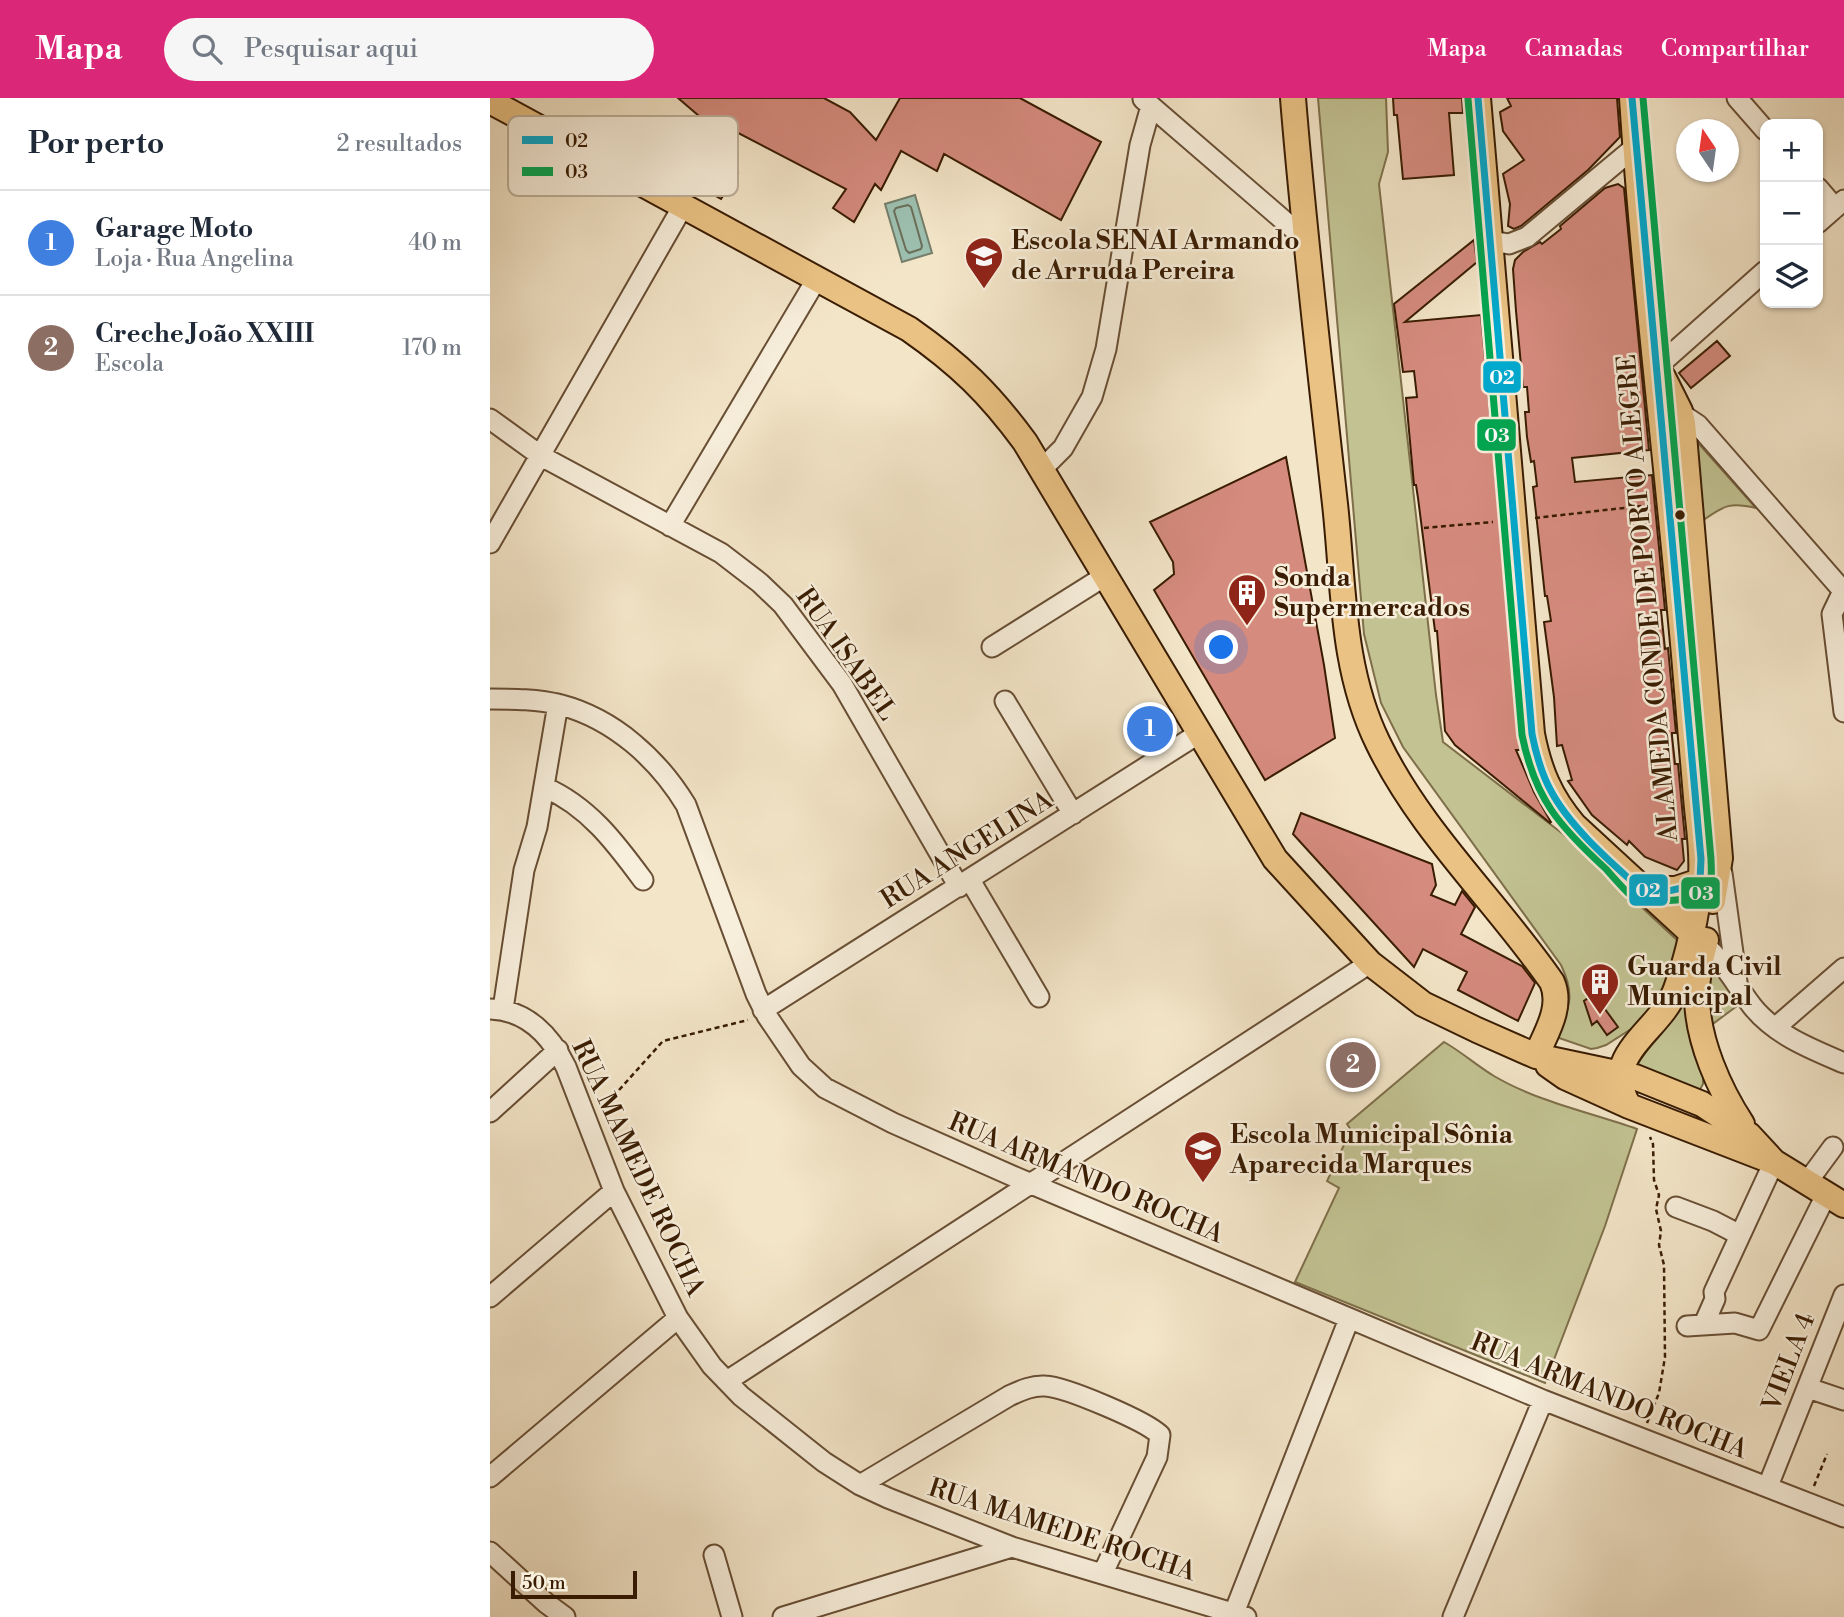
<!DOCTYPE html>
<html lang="pt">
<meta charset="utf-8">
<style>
:root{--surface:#fff;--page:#f6f6f7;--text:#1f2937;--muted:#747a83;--line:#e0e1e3;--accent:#db2777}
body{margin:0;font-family:"Libre Bodoni",serif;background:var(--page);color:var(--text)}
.controls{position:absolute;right:21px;top:21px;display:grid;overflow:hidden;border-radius:14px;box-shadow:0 2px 5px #0004}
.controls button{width:63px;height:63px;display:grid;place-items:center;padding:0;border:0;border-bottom:2px solid var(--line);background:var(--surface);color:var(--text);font:35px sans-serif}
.compass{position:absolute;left:1186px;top:21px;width:63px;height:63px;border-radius:50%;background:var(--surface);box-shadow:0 2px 5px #0004;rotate:347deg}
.scale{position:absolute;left:21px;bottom:18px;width:126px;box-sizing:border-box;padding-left:7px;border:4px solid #391c02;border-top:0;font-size:19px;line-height:24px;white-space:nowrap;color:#391c02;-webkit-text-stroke:5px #f7eedb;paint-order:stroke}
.you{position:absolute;left:732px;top:550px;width:24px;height:24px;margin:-18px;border:5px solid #fff;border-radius:50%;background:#1a73e8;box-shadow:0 0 0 10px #1a73e833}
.badge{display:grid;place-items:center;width:46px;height:46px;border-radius:50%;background:var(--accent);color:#fff;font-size:23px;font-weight:700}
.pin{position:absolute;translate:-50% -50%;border:4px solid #fff;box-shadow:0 2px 7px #0006}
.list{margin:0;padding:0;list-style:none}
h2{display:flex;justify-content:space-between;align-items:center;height:91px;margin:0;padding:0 28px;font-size:30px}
h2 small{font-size:23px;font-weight:400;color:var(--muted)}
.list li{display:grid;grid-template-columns:46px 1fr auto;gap:21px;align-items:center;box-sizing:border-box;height:105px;padding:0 28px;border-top:2px solid var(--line)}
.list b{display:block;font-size:26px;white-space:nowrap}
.list p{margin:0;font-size:23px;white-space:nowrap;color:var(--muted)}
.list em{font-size:23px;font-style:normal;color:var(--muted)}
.icon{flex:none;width:38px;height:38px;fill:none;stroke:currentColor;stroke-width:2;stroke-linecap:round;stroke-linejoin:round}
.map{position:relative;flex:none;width:1354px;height:1519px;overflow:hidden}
header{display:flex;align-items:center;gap:42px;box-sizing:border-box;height:98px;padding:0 35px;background:var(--accent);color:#fff}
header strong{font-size:33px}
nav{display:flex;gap:38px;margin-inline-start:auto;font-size:24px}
.search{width:490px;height:63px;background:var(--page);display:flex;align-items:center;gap:18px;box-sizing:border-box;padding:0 24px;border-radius:38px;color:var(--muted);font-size:26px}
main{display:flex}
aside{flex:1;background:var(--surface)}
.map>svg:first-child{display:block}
</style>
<header>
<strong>Mapa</strong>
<div class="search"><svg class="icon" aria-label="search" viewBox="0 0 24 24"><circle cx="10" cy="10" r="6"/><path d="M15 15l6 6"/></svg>Pesquisar aqui</div>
<nav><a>Mapa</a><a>Camadas</a><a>Compartilhar</a></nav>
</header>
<main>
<aside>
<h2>Por perto<small>2 resultados</small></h2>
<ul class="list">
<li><span class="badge" style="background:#3f7fe0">1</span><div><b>Garage Moto</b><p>Loja · Rua Angelina</p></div><em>40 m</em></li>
<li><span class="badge" style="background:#8d6e63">2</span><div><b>Creche João XXIII</b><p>Escola</p></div><em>170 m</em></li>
</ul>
</aside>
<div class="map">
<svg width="1354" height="1519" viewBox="0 0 1354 1519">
<rect width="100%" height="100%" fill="#f3e5c8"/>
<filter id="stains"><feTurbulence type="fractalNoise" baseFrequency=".00286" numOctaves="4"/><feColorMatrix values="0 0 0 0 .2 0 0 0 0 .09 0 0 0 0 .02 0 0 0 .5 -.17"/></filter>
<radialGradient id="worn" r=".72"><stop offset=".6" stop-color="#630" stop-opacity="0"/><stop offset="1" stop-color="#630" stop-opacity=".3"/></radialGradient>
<path fill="#c2c292" stroke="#7e6f4a" stroke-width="2" d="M 828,0 L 896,0 L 898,54 L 889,86 L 946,597 L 953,644 L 1073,736 L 1189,844 L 1176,888 L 1152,924 L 1116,947 L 1107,950 L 1101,951 L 1069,940 L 1068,936 C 1080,908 1085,896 1071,867 L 913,649 L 891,605 L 874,536 Z
M 1206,343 L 1209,346 L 1266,410 C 1237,403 1233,409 1209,425 Z
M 1220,864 L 1230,875 L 1247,908 L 1220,928 L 1216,915 Z
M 1199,889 L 1213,974 L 1213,986 L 1208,995 L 1146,969 L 1146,965 Z
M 954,944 C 972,954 987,968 1004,978 C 1048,1004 1099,1014 1147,1031 L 1115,1128 L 1055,1285 L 805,1184 L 849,1090 L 837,1083 L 861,1032 L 857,1026 Z"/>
<path fill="#9dc0b0" stroke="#757e6a" stroke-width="2" d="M 425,97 L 442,155 L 412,164 L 395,106 Z"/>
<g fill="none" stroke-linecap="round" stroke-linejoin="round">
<path stroke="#6b6e59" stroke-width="2" d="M 418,107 L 421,109 L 432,148 L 431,151 L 419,155 L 416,152 L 404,113 L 406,110 Z"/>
</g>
<path fill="#d58b7e" stroke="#391c02" stroke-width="2" d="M 188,0 L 334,0 L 360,14 L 386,42 L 410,0 L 530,0 L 611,44 L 571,122 L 454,56 L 447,73 L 411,53 L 391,92 L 385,86 L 364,124 L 343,110 L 356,91 L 233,27 L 216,56 L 248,75 L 231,101 L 180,72 L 209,18 Z
M 903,0 L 972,0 L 973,15 L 959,15 L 964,77 L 913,81 L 907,17 L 904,17 Z
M 1017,0 L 1127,0 L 1130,39 L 1098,72 L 1031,128 L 1024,131 L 1018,128 L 1020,106 L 1013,76 L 1034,62 L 1013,33 L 1010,14 L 1021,8 Z
M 1128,86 L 1134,90 L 1159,352 L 1082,360 L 1085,384 L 1162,377 L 1175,512 L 1171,512 L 1175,551 L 1178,550 L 1186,635 L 1182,635 L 1182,638 L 1185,666 L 1188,666 L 1195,741 L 1192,741 L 1194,763 L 1187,772 L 1155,759 L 1139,743 L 1137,747 L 1102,717 L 1078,683 L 1082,682 L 1072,647 L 1067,648 L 1064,599 L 1054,524 L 1061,523 L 1057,498 L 1055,498 L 1046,415 L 1043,389 L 1047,388 L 1044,363 L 1041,364 L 1037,339 L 1035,314 L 1039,314 L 1037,289 L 1033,289 L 1026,213 L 1023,171 L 1025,162 L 1033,154 L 1050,144 L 1052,146 L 1071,131 L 1070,128 L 1115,90 Z
M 984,142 L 987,164 L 915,224 L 991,217 L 1030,652 L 1026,652 L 1044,694 L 1061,724 L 1060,725 L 965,647 L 955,633 L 947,533 L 945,533 L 928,400 L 926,387 L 924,387 L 916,300 L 927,299 L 924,273 L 913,274 L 904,206 Z
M 1227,243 L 1240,258 L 1201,290 L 1189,275 Z
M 796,359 L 834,567 L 845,640 L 775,682 L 664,492 L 684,476 L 683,464 L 660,424 Z
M 811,715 L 942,766 L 946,787 L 941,797 L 965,807 L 972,793 L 985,809 L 971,836 L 1032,868 L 1045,885 L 1028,923 L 968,892 L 977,874 L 933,851 L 924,869 L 803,736 Z
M 1104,896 L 1128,929 L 1117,937 L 1107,923 L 1102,927 L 1094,903 Z"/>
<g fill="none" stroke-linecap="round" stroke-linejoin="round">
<defs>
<path id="minor" d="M 1247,0 L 1275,32
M 653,1 L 814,140
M 1328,90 L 1345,110
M 1328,125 L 1354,102
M 1001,143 L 1019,146 L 1037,139 L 1145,49
M 1167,269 L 1275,173
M 1184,311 L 1208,327 L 1354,494
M 0,321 L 51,358 L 231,455 L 270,485 L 293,507 L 352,586 L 469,789
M 551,372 L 573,350 L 602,299 L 616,251 L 650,47 L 661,8
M 180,428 L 326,182
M 0,445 L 193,108
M 1353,493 L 1342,516 L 1354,614
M 502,549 L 615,478
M 0,601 C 23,601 48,601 71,607 C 124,621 168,661 196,707 L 266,896 L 277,918 L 311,968 L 335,990 L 403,1025 L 525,1079 L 1053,1302 L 1354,1419
M 515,603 L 583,716
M 54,689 C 98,708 125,744 153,782
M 1232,775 L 1247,884
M 480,782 L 549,899
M 1215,847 C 1234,864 1246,887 1262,908 C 1285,937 1321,951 1354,965
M 0,911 C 37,912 61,938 76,969 L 124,1093 L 188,1220 L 222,1268 L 251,1298 L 334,1364 L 370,1387 L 398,1400 L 522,1449 L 756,1519
M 13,911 L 34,772 L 47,729 L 68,606
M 273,912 L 708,636
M 1286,929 L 1354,870
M 0,1014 L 68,952
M 1318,1083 L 1343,1049
M 1186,1109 L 1223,1123 L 1250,1137
M 0,1199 L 124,1093
M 1214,1226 L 1225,1201 L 1224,1194 L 1284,1064
M 1197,1228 L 1245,1225 L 1269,1232 L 1337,1095
M 237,1283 L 880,865
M 1318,1290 L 1354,1302
M 0,1379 L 188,1220
M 370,1387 L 519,1298 C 530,1293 542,1287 555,1288 C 576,1289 656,1323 670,1337 L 667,1359 L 613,1475
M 1278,1388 L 1354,1197
M 0,1454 L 56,1505 L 75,1519
M 224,1457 L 242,1519
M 744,1515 L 859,1221
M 293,1519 L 522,1449
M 963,1519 L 1053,1302"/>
<path id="major" d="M 803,0 C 814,136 830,271 845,406 C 854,487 851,570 888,645 C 931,734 1006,803 1062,884 C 1073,909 1056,935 1046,958
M 988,0 L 1042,636 C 1049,672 1060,699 1084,727 L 1211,844
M 0,3 L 419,231 C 469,266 499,295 535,344 L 785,761 L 880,865 L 933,906 L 987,932 L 1046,958 L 1145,979 L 1212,1006 L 1259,1037 L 1284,1064
M 1173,279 L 1190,313 L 1193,325 L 1230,760 L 1223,803
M 1151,791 L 1186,791 L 1210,783
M 1216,842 C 1211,861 1206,881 1207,901 C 1208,943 1229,991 1252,1026
M 1058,967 L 1075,979 L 1139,1008 L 1284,1064 L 1354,1107
M 1139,1008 C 1108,957 1171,933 1186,891 C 1199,855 1207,816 1211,778 C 1213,752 1208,725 1206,699 C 1202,652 1198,604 1194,557 C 1178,371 1154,186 1142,0"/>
</defs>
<use href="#minor" stroke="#684e34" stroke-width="23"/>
<use href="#major" stroke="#391c02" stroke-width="28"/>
<path stroke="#391c02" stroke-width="2.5" stroke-dasharray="5 3.5" stroke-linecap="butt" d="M 1045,420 L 1160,407
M 934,430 L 1003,424
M 112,1011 L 173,943 L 258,922
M 1157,1325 L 1169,1295 L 1175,1259 L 1174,1167 L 1169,1147 L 1171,1133 L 1166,1111 L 1169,1097 L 1164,1082 L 1163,1046 L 1160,1039
M 1324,1388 L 1337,1356"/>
<use href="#minor" stroke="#f7eedb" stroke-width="19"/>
<use href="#major" stroke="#eac284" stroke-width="24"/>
<defs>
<path id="bus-1" d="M 988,0 L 1042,636 C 1046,656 1051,675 1061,693 C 1079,727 1116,760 1145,786 C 1163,800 1190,792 1210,783 L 1211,761 L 1142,0"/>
<path id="bus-2" d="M 978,1 L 1032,637 C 1045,701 1069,728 1116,771 C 1123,779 1130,787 1138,795 C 1154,806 1206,806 1218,789 C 1223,783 1221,769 1221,761 L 1153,0"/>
</defs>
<use href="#bus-1" stroke="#f7eedb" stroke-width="12"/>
<use href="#bus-2" stroke="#f7eedb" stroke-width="12"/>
<use href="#bus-1" stroke="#00a9ce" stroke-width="7"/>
<use href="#bus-2" stroke="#00a651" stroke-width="7"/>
</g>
<defs>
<symbol id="university-pin" viewBox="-11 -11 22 30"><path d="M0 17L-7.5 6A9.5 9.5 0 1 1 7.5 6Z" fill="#8f2418" stroke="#f7eedb"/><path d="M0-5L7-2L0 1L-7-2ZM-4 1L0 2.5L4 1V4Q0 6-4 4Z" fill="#fff"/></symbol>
<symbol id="building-pin" viewBox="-11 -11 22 30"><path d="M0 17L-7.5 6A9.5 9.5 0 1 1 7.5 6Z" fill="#8f2418" stroke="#f7eedb"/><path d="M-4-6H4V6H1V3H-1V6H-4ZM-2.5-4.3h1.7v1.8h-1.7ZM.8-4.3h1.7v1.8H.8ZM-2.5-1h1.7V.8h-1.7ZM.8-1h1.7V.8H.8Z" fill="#fff"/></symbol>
<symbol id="school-pin" viewBox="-11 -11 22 30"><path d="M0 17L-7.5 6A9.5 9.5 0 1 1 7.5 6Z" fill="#8f2418" stroke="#f7eedb"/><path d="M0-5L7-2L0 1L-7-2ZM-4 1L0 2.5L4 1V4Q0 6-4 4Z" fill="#fff"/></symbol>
</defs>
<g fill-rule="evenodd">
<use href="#university-pin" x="472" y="136" width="44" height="60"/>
<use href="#building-pin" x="735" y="473" width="44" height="60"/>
<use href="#building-pin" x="1088" y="862" width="44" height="60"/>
<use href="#school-pin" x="691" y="1030" width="44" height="60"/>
</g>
<circle fill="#391c02" stroke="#f7eedb" stroke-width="2.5" cx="1190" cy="417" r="6"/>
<g text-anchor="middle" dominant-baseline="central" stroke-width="5" stroke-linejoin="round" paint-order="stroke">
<g font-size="26" font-weight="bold" fill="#391c02" stroke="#f7eedb" text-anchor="start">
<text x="521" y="143">Escola SENAI Armando<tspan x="521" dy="30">de Arruda Pereira</tspan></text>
<text x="784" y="480">Sonda<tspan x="784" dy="30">Supermercados</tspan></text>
<text x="1137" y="869">Guarda Civil<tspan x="1137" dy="30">Municipal</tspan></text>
<text x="740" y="1037">Escola Municipal Sônia<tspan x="740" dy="30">Aparecida Marques</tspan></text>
</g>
<g font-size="26" fill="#391c02" stroke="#f7eedb">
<text transform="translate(1158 500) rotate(-95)">ALAMEDA CONDE DE PORTO ALEGRE</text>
<text transform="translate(356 556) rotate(55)">RUA ISABEL</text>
<text transform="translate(477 752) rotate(-32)">RUA ANGELINA</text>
<text transform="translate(148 1070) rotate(65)">RUA MAMEDE ROCHA</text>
<text transform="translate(596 1080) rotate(23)">RUA ARMANDO ROCHA</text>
<text transform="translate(1299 1264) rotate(-69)">VIELA 4</text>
<text transform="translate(1119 1298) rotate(22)">RUA ARMANDO ROCHA</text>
<text transform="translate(572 1432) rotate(18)">RUA MAMEDE ROCHA</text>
</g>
</g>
<rect x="18" y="18" width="230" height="80" rx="10" fill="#f7eedb" stroke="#beaf9a" stroke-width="2"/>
<rect x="32" y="38" width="31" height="8" fill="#00a9ce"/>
<rect x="32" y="69" width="31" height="9" fill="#00a651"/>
<g font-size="19" fill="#391c02">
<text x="75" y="49">02</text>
<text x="75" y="80">03</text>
</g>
<g stroke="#f7eedb" stroke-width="2.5">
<rect x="992" y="262" width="40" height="34" rx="7" fill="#00a9ce"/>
<rect x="986" y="320" width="41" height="34" rx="7" fill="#00a651"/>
<rect x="1138" y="775" width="41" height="34" rx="7" fill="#00a9ce"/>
<rect x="1190" y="778" width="41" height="34" rx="7" fill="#00a651"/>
</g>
<g font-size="19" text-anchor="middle" font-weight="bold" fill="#fff">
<text x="1012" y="286">02</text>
<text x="1007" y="344">03</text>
<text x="1158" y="799">02</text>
<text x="1211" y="802">03</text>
</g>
<rect width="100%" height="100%" filter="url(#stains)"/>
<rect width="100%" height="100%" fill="url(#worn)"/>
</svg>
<div class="controls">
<button>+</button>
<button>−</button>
<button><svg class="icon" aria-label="layers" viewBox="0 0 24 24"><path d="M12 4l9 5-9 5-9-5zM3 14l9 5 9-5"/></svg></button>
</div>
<svg class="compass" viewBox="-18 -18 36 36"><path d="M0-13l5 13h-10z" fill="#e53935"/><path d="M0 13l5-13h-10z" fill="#747a83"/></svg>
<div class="scale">50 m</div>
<div class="you"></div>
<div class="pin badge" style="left:660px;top:631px;background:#3f7fe0">1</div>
<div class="pin badge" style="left:863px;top:967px;background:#8d6e63">2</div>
</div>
</main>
